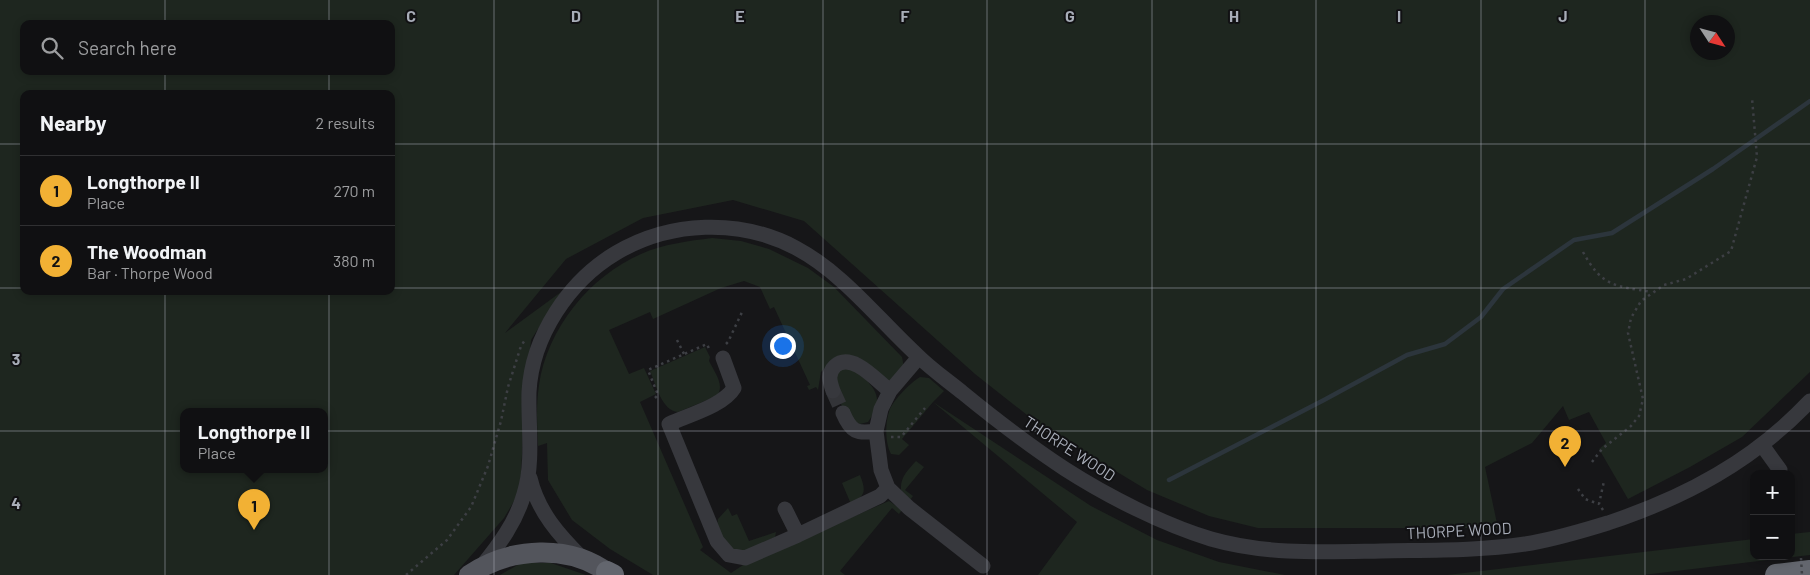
<!DOCTYPE html>
<meta charset="utf-8">
<style>
:root{--surface:#101012;--page:#1e1e20;--text:#f1f3f6;--muted:#9c9d9f;--line:#303032;--accent:#f2b134}
body{margin:0;font-family:Barlow,sans-serif;background:var(--page);color:var(--text)}
.controls{position:absolute;right:15px;bottom:15px;display:grid;overflow:hidden;border-radius:10px;box-shadow:0 2px 8px #0003}
.controls button{width:45px;height:45px;display:grid;place-items:center;padding:0;border:0;border-bottom:1px solid var(--line);background:var(--surface);color:var(--text);font:25px sans-serif}
.compass{position:absolute;left:1690px;top:15px;width:45px;height:45px;border-radius:50%;background:var(--surface);box-shadow:0 2px 8px #0003;rotate:126deg}
.you{position:absolute;left:782px;top:345px;width:18px;height:18px;margin:-12px;border:4px solid #fff;border-radius:50%;background:#1a73e8;box-shadow:0 0 0 8px #1a73e833}
.badge{display:grid;place-items:center;width:32px;height:32px;border-radius:50%;background:var(--accent);color:#111;font-size:16px;font-weight:700}
.pin{position:absolute;translate:-50% -41px;filter:drop-shadow(0 1px 2px #0008)}
.pin::after{content:'';position:absolute;top:26px;width:18px;height:15px;background:inherit;clip-path:polygon(0 0,100% 0,50% 100%)}
.popup{position:absolute;left:180px;top:408px;width:148px;height:65px;box-sizing:border-box;display:grid;place-content:center;border-radius:10px;background:var(--surface);filter:drop-shadow(0 1px 4px #0005);font-size:16px;white-space:nowrap;color:var(--muted)}
.popup b{font-size:19px;color:var(--text)}
.popup::after{content:'';position:absolute;left:50%;top:100%;margin-left:-10px;border:10px solid transparent;border-top-color:var(--surface)}
.list{margin:0;padding:0;list-style:none}
h2{display:flex;justify-content:space-between;align-items:center;height:65px;margin:0;padding:0 20px;font-size:21px}
h2 small{font-size:16px;font-weight:400;color:var(--muted)}
.list li{display:grid;grid-template-columns:32px 1fr auto;gap:15px;align-items:center;box-sizing:border-box;height:70px;padding:0 20px;border-top:1px solid var(--line)}
.list b{display:block;font-size:19px;white-space:nowrap}
.list p{margin:0;font-size:16px;white-space:nowrap;color:var(--muted)}
.list em{font-size:16px;font-style:normal;color:var(--muted)}
.icon{flex:none;width:28px;height:28px;fill:none;stroke:currentColor;stroke-width:2;stroke-linecap:round;stroke-linejoin:round}
.map{position:relative;flex:none;width:1810px;height:575px;overflow:hidden}
.search{position:absolute;background:var(--surface);box-shadow:0 2px 8px #0003;left:20px;top:20px;width:375px;height:55px;display:flex;align-items:center;gap:12px;box-sizing:border-box;padding:0 18px;border-radius:10px;color:var(--muted);font-size:19px}
.panel{position:absolute;background:var(--surface);box-shadow:0 2px 8px #0003;left:20px;top:90px;width:375px;height:205px;border-radius:10px}
.map>svg:first-child{display:block}
</style>
<div class="map">
<svg width="1810" height="575" viewBox="0 0 1810 575">
<rect width="100%" height="100%" fill="#161618"/>
<path fill="#1e261f" fill-rule="evenodd" d="M 0,0 L 1810,0 L 1810,372 L 1742,437 L 1690,467 L 1628,499 L 1599,449 L 1606,443 L 1589,412 L 1569,420 L 1563,406 L 1532,443 L 1485,467 L 1498,528 L 1258,528 L 1209,516 L 1147,490 L 1041,426 L 975,374 L 804,221 L 733,200 L 643,218 L 566,259 L 505,333 L 561,292 L 531,340 L 525,400 L 520,491 L 504,518 L 454,575 L 0,575 ZM 1698,22 L 1728,22 L 1728,52 L 1698,52 ZM 24,24 L 391,24 L 391,71 L 24,71 ZM 24,94 L 391,94 L 391,291 L 24,291 ZM 184,411 L 324,411 L 324,469 L 184,469 Z
M 712,238 L 741,241 L 769,249 L 808,268 L 834,287 L 902,357 L 904,368 L 888,383 L 831,361 L 821,372 L 818,390 L 816,387 L 809,390 L 807,386 L 810,385 L 774,307 L 770,309 L 760,287 L 744,281 L 721,288 L 653,319 L 650,312 L 609,330 L 629,374 L 644,368 L 656,394 L 640,402 L 703,547 L 700,550 L 731,573 L 746,563 L 889,501 L 902,510 L 899,514 L 892,508 L 840,571 L 845,575 L 653,575 L 610,549 L 572,520 L 548,480 L 547,443 L 538,446 C 537,426 536,405 539,385 C 547,329 590,276 641,254 C 663,244 689,241 712,238 Z
M 705,347 L 710,357 L 709,361 C 715,373 725,385 717,396 L 678,412 C 662,411 656,385 650,371 Z
M 844,368 C 854,370 858,373 865,379 C 881,394 880,405 868,422 L 860,424 L 851,422 L 845,414 L 835,389 L 838,370 Z
M 920,377 L 929,378 L 944,391 L 933,402 L 1091,506 L 1157,540 L 1219,562 L 1285,575 L 1038,575 L 1077,522 L 933,402 L 902,439 L 909,445 L 899,455 L 891,454 C 885,443 885,424 889,412 C 892,401 910,383 920,377 Z
M 916,461 L 924,467 L 905,490 L 913,496 L 910,500 L 901,490 C 900,477 908,470 916,461 Z
M 860,475 C 866,491 866,495 851,504 L 842,483 Z
M 728,508 L 732,516 L 737,514 L 749,541 L 776,532 L 775,537 L 744,552 L 733,550 L 726,545 L 717,525 L 718,519 Z
M 1810,532 L 1810,555 L 1643,575 L 1447,575 L 1754,539 L 1754,556 L 1791,556 L 1791,534 Z
M 521,563 L 551,563 L 586,575 L 500,575 Z"/>
<g fill="none" stroke-linecap="round" stroke-linejoin="round">
<path stroke="#2c353c" stroke-width="4.5" d="M 1169,480 L 1324,400 L 1407,355 L 1445,344 L 1481,317 L 1503,289 L 1574,240 L 1612,233 L 1713,169 L 1810,101"/>
<path stroke="#333438" stroke-width="15" stroke-dasharray="15 8" stroke-linecap="butt" d="M 833,391 L 843,413"/>
<path stroke="#3d3f44" stroke-width="2.5" stroke-dasharray="2.5 4" stroke-linecap="butt" d="M 1583,252 C 1602,287 1615,286 1652,292
M 677,340 L 684,354
M 726,344 L 728,342 L 743,310
M 655,398 L 658,395 L 648,370 L 707,344 L 710,351
M 891,437 L 901,437 L 925,408
M 1592,462 L 1602,449 L 1631,426 L 1639,416 L 1643,399 L 1628,333 L 1631,318 L 1641,301 L 1664,285 L 1686,279 L 1731,251 L 1757,157 L 1752,98
M 1578,489 L 1585,499 L 1599,504
M 1603,510 L 1599,504 L 1604,481
M 406,575 L 447,540 L 471,507 L 488,466 L 501,421 L 508,387 L 521,346 L 525,340"/>
<path stroke="#37383d" stroke-width="15" d="M 919,357 L 890,391 L 881,409 L 876,431 L 881,470 L 888,488 L 909,508 L 983,566
M 723,358 L 734,388 C 723,406 688,415 669,424 L 717,541 L 729,555 L 745,558 L 798,535 L 880,496 L 888,488
M 833,391 C 830,382 827,374 835,366 C 852,351 877,381 890,391
M 843,413 C 851,432 857,434 876,431
M 1762,445 L 1780,470
M 530,478 C 538,512 559,535 583,559
M 785,509 L 798,535
M 481,567 C 499,545 516,522 524,494 C 534,462 528,425 529,392 C 532,336 569,281 616,253 C 670,221 740,218 796,248 C 843,273 878,319 917,355 C 931,369 947,380 963,393 C 996,420 1030,446 1065,469 C 1107,496 1164,525 1211,539 C 1267,555 1324,552 1381,551 C 1429,550 1478,551 1525,544 C 1553,540 1581,531 1608,523 C 1686,497 1753,461 1810,401"/>
<path stroke="#53555c" stroke-width="20" d="M 469,575 C 510,547 570,543 611,575"/>
<path stroke="#63666e" stroke-width="22" d="M 607,572 L 613,575
M 1776,575 L 1810,571"/>
<path stroke="#3d3f44" stroke-width="2.5" stroke-dasharray="2.5 4" stroke-linecap="butt" d="M 1801,558 L 1802,575"/>
</g>
<path fill="none" stroke="#a8adb8" stroke-width="1" stroke-opacity="0.55" d="M 165,0 L 165,24M 329,0 L 329,24M 494,0 L 494,575M 658,0 L 658,575M 823,0 L 823,575M 987,0 L 987,575M 1152,0 L 1152,575M 1316,0 L 1316,575M 1481,0 L 1481,575M 1645,0 L 1645,575M 165,71 L 165,94M 329,71 L 329,94M 0,144 L 24,144M 391,144 L 1810,144M 0,288 L 24,288M 391,288 L 1810,288M 165,291 L 165,575M 329,291 L 329,575M 0,431 L 1810,431"/>
<g text-anchor="middle" dominant-baseline="central" stroke-width="4" stroke-linejoin="round" paint-order="stroke">
<g font-size="16" fill="#a8adb8" stroke="#111113">
<text transform="translate(1070 448) rotate(33)">THORPE WOOD</text>
<text transform="translate(1459 530) rotate(-3)">THORPE WOOD</text>
</g>
</g>
<g font-size="16" text-anchor="middle" font-weight="bold" fill="#a8adb8" stroke="#111113" stroke-width="4" stroke-linejoin="round" paint-order="stroke">
<text x="411" y="22">C</text>
<text x="576" y="22">D</text>
<text x="740" y="22">E</text>
<text x="905" y="22">F</text>
<text x="1070" y="22">G</text>
<text x="1234" y="22">H</text>
<text x="1399" y="22">I</text>
<text x="1563" y="22">J</text>
<text x="16" y="365">3</text>
<text x="16" y="509">4</text>
</g>
</svg>
<div class="controls">
<button>+</button>
<button>−</button>
</div>
<svg class="compass" viewBox="-18 -18 36 36"><path d="M0-13l5 13h-10z" fill="#e53935"/><path d="M0 13l5-13h-10z" fill="#9c9d9f"/></svg>
<div class="you"></div>
<div class="pin badge" style="left:254px;top:530px">1</div>
<div class="popup"><b>Longthorpe II</b>Place</div>
<div class="pin badge" style="left:1565px;top:467px">2</div>
<div class="search"><svg class="icon" aria-label="search" viewBox="0 0 24 24"><circle cx="10" cy="10" r="6"/><path d="M15 15l6 6"/></svg>Search here</div>
<section class="panel">
<h2>Nearby<small>2 results</small></h2>
<ul class="list">
<li><span class="badge">1</span><div><b>Longthorpe II</b><p>Place</p></div><em>270 m</em></li>
<li><span class="badge">2</span><div><b>The Woodman</b><p>Bar · Thorpe Wood</p></div><em>380 m</em></li>
</ul>
</section>
</div>
